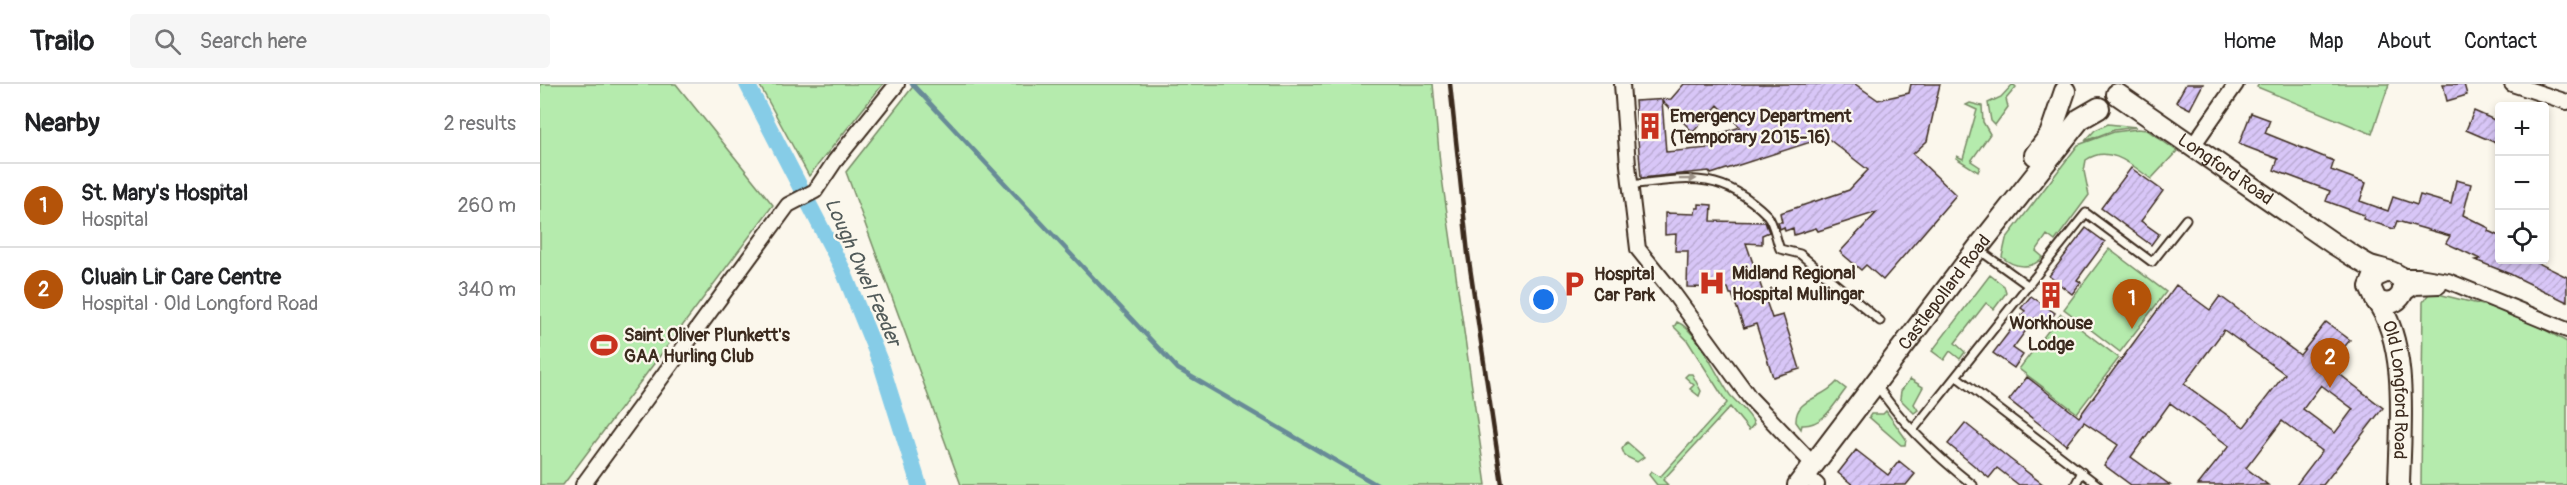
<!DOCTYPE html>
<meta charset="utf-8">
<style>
:root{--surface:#fff;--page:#f6f6f6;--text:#202124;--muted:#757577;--line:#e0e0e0;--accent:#b45309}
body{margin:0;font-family:Pangolin,sans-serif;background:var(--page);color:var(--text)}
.controls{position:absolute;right:18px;top:18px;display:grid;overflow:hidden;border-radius:6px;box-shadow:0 3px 9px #0003}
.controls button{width:54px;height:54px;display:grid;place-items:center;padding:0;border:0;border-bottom:2px solid var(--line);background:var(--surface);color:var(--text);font:30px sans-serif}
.you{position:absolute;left:1004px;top:216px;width:21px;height:21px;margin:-15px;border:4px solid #fff;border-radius:50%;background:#1a73e8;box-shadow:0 0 0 9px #1a73e833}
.badge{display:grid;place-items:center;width:39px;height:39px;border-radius:50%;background:var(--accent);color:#fff;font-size:20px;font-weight:700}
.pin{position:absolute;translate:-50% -50px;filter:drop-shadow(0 2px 3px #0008)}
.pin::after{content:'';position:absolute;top:32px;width:21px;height:18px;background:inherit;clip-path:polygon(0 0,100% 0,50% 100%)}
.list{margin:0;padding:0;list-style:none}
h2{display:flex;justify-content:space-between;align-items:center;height:78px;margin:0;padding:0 24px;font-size:26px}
h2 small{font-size:20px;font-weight:400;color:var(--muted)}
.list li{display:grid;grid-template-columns:39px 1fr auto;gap:18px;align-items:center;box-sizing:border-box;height:84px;padding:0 24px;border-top:2px solid var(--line)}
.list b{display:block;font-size:22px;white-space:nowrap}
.list p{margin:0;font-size:20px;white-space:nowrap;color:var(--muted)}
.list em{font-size:20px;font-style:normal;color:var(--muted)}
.icon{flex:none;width:33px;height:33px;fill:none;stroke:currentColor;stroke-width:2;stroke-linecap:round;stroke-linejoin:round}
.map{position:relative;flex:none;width:2027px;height:401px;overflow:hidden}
header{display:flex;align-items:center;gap:36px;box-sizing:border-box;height:84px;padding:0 30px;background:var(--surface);border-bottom:2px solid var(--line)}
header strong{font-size:28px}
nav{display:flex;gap:33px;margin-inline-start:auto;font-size:21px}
.search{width:420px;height:54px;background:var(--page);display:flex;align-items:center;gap:15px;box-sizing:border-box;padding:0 21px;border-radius:6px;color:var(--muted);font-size:22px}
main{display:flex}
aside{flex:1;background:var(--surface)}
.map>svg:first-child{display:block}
</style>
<header>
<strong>Trailo</strong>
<div class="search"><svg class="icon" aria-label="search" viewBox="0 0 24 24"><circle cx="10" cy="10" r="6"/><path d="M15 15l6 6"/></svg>Search here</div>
<nav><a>Home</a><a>Map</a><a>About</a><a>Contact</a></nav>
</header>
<main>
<aside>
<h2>Nearby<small>2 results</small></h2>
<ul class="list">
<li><span class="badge">1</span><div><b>St. Mary's Hospital</b><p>Hospital</p></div><em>260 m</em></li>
<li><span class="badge">2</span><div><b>Cluain Lir Care Centre</b><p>Hospital · Old Longford Road</p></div><em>340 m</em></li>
</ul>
</aside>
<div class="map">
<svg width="2027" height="401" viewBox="0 0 2027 401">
<defs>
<pattern id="building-hatch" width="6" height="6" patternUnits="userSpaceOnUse" patternTransform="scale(1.5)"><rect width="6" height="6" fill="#d8c6f7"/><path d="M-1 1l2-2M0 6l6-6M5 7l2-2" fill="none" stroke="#baaad3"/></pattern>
</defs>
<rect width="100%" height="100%" fill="#fbf7ec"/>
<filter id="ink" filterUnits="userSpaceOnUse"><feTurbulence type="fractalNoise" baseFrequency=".0167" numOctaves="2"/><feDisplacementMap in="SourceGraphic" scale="12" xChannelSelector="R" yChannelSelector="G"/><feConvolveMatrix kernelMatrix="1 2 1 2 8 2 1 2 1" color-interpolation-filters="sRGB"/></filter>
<g filter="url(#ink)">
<path fill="#b5ebad" stroke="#788a66" stroke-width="1.5" d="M 0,0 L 136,0 L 233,121 L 23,401 L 0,401 Z
M 219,0 L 343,0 L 269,92 Z
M 375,0 L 893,0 L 900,80 L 946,401 L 421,401 L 306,88 Z
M 1473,0 L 1476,3 L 1466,15 L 1468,23 L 1455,41 L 1451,37 L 1448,19 L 1461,13 Z
M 1719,0 L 1849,0 L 1832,50 L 1717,3 Z
M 1430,19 L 1442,22 L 1443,38 L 1450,50 L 1431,77 L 1440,83 L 1438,88 L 1416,74 L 1417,72 L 1423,75 L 1437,26 L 1426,21 Z
M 1568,40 L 1596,43 L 1574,46 L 1545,57 L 1555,46 Z
M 1598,45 L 1607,46 L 1637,67 L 1611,95 C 1592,81 1569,60 1546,76 L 1544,87 L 1549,111 L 1515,157 L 1507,151 L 1496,167 L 1503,173 C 1492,186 1474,184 1462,173 L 1466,155 L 1538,61 L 1574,48 Z
M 1569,165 L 1626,208 L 1580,268 L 1524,225 Z
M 1450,191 L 1464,202 L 1466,209 L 1454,225 L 1446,219 L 1415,259 L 1425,268 L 1420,275 L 1410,267 L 1404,276 L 1392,267 Z
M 1890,208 L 1975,229 L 2027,258 L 2027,401 L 1881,401 L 1883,218 Z
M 1521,230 L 1579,274 L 1537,329 L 1479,285 Z
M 1137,238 C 1157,245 1177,293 1190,311 C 1198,320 1211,330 1214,340 L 1209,346 L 1190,323 L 1123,396 L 1128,401 L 1117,401 L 1109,391 L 1111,387 L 1120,393 L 1187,319 L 1147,256 L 1134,243 Z
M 1148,290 L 1152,290 L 1161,307 L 1159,312 L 1150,305 L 1154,301 L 1145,293 Z
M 1370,295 L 1383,303 L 1374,320 L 1378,326 L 1374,329 L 1360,315 L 1361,307 Z
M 1297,298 L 1306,305 C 1294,320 1284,342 1262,341 L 1261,345 L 1256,338 C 1255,314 1282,316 1297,298 Z
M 1346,327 L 1366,355 L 1365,361 L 1361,361 L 1329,333 L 1331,330 L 1343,330 Z
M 1087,358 L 1104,373 L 1097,378 L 1085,372 L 1082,365 Z"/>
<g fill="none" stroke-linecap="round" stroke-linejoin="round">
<path stroke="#688b97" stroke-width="4.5" d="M 372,0 L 638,285 L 837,401"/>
<path stroke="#86cce7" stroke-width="16" d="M 207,0 L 302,184 L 341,280 L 379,401"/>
</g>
<path fill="url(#building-hatch)" stroke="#3b2a1e" stroke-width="1.5" fill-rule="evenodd" d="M 1144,0 L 1315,0 L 1338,16 L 1369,9 L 1371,0 L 1400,0 L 1387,57 L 1373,70 L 1416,111 L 1343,196 L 1326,181 L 1321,186 L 1300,168 L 1337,128 L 1278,147 L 1276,144 L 1254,151 L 1253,144 L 1245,147 L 1244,143 L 1240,145 L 1238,138 L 1242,138 L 1240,129 L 1309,106 L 1328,86 L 1286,53 L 1171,90 L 1169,87 L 1101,94 L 1095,17 L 1131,15 ZM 1122,17 L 1153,48 L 1178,21 L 1200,43 L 1162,56 L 1170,64 L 1126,68 Z
M 1646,0 L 1663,0 L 1650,25 L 1636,18 Z
M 1903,0 L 1924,0 L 1927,11 L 1907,17 Z
M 1934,27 L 1959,38 L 1959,52 L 1956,59 L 1926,46 Z
M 1711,29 L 1730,36 L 1725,49 L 1794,77 L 1791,86 L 1826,99 L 1820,117 L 1848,127 L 1853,113 L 1877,121 L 1880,111 L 1911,120 L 1916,96 L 1931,100 L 1923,131 L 1949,144 L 1948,147 L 1959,152 L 1959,176 L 1992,176 L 2027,193 L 2027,218 L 1970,190 L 1935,176 L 1940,175 L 1906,159 L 1910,152 L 1857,137 L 1854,145 L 1823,135 L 1824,131 L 1786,117 L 1790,107 L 1734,86 L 1738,75 L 1699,60 Z
M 1591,84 L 1623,107 L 1601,137 L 1619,150 L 1611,161 L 1561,124 Z
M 1159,120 L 1172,121 L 1171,137 L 1225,138 L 1229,148 L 1222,151 L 1222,160 L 1206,159 L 1232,234 L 1243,231 L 1260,285 L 1233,293 L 1216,240 L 1204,244 L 1192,210 L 1190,210 L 1188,204 L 1147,203 L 1148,167 L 1135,167 L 1136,150 L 1125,151 L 1125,129 L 1155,130 L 1156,124 L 1159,124 Z
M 1546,144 L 1565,158 L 1537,196 L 1541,198 L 1532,210 L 1509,192 Z
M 1636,201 L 1670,226 L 1680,212 L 1760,271 L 1786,238 L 1810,256 L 1789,282 L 1843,324 L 1783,401 L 1756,401 L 1782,367 L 1742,337 L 1706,384 L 1728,401 L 1658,401 L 1689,362 L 1630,319 L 1591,373 L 1630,401 L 1591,401 L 1564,381 L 1578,361 L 1544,338 L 1526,361 L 1469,316 L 1487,293 L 1539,333 ZM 1684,246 L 1745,290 L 1704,343 L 1644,300 ZM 1781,301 L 1813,325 L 1795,349 L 1763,325 Z
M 1491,212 L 1515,229 L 1506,242 L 1495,234 L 1473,264 L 1483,271 L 1474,284 L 1453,269 L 1485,227 L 1481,224 Z
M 1425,339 L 1470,375 L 1504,401 L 1479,401 L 1457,384 L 1449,394 L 1408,360 Z
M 1316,366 L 1348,391 L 1359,377 L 1375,390 L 1366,401 L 1313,401 L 1298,389 Z"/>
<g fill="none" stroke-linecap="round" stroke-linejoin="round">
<defs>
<path id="lane" d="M 1090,101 C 1147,94 1182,86 1227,131 C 1234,138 1236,156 1240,165 L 1260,170 L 1340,237
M 1439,166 L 1489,202
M 1417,293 L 1558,401
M 1336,300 C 1362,340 1396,372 1433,401
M 1373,346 L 1546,129 L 1612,178 L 1646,135
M 1535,401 L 1542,388"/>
<path id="street" d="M 1082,0 L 1088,81 L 1098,165 L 1131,206 L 1210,314 L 1273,380
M 1972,0 L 2027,18
M 1652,63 L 1696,0
M 1858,192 L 1879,192 L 1908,197 L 2027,246
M 1861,212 L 1874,203 L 1899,202
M 1265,391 L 1277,401
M 43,401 L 248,121 L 275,107 L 295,77 L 357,0"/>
<g id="secondary">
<path id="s1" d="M 1577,10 L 1794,160 C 1806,167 1818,176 1830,182 C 1839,185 1850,186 1857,191 C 1873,205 1855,228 1836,216 L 1830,203 L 1834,193 L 1848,187"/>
<path d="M 1495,71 L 1510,51 L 1525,7"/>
<path id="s2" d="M 1836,216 C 1870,261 1860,347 1859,401"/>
<path id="s3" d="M 1258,401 L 1437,165 L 1540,35 L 1559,24"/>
</g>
</defs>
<use href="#lane" stroke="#3b2a1e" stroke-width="11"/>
<use href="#street" stroke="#3b2a1e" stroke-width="18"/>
<use href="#secondary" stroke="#3b2a1e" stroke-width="24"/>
<use href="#lane" stroke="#fbf7ec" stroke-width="7"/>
<use href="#street" stroke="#fbf7ec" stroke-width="14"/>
<use href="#secondary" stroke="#fbf7ec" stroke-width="20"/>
<path stroke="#3b2a1e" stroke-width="4.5" d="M 910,0 L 928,170 L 962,401"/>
</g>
<defs><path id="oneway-solid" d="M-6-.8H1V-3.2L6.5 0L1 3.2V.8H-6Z" transform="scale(1.5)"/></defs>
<use fill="#9b9085" href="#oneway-solid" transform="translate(1148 95) rotate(-1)"/>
</g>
<defs>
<symbol id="building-bare" viewBox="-9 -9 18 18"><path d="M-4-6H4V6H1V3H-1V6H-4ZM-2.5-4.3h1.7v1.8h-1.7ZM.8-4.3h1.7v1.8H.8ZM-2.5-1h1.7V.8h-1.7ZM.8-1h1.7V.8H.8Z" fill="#c8321e" stroke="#fbf7ec" stroke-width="2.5" paint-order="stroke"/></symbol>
<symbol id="hospital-bare" viewBox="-9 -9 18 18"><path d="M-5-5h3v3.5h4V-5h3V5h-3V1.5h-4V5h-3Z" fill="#c8321e" stroke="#fbf7ec" stroke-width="2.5" paint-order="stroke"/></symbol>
<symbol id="parking-bare" viewBox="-9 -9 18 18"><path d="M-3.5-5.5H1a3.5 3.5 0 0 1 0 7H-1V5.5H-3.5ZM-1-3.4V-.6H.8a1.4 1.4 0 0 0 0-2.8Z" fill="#c8321e" stroke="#fbf7ec" stroke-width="2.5" paint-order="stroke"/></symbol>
<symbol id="stadium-bare" viewBox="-9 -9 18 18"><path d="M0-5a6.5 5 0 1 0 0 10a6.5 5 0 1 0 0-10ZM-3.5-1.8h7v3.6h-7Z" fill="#c8321e" stroke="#fbf7ec" stroke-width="2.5" paint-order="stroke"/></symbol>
</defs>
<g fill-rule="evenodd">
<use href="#building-bare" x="1091" y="23" width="38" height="38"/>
<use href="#hospital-bare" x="1153" y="180" width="38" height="38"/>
<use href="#parking-bare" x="1015" y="181" width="38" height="38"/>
<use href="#building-bare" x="1492" y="192" width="38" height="38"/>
<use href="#stadium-bare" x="45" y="242" width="38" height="38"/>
</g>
<g text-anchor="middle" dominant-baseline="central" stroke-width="4.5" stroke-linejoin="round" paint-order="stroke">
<g font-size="18" font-weight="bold" fill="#3b2a1e" stroke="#fbf7ec" text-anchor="start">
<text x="1130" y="32">Emergency Department<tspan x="1130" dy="21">(Temporary 2015-16)</tspan></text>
<text x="1192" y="189">Midland Regional<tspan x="1192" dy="21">Hospital Mullingar</tspan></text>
<text x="1054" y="190">Hospital<tspan x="1054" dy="21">Car Park</tspan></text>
<text x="1511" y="239" text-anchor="middle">Workhouse<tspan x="1511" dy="21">Lodge</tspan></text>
<text x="84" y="251">Saint Oliver Plunkett's<tspan x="84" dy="21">GAA Hurling Club</tspan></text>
</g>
<g font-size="18" fill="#3b2a1e" stroke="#fbf7ec">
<text stroke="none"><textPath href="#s1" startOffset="132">Longford Road</textPath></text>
<text stroke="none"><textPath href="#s3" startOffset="242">Castlepollard Road</textPath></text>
<text stroke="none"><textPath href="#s2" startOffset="94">Old Longford Road</textPath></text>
</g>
<g font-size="20" font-style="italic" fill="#525b5a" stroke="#fbf7ec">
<text transform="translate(323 188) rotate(66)">Lough Owel Feeder</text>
</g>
</g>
</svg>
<div class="controls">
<button>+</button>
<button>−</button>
<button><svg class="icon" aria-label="locate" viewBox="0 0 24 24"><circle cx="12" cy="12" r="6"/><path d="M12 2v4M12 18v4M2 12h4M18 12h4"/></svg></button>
</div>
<div class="you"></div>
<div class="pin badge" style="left:1592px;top:245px">1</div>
<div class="pin badge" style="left:1790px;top:304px">2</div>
</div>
</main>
